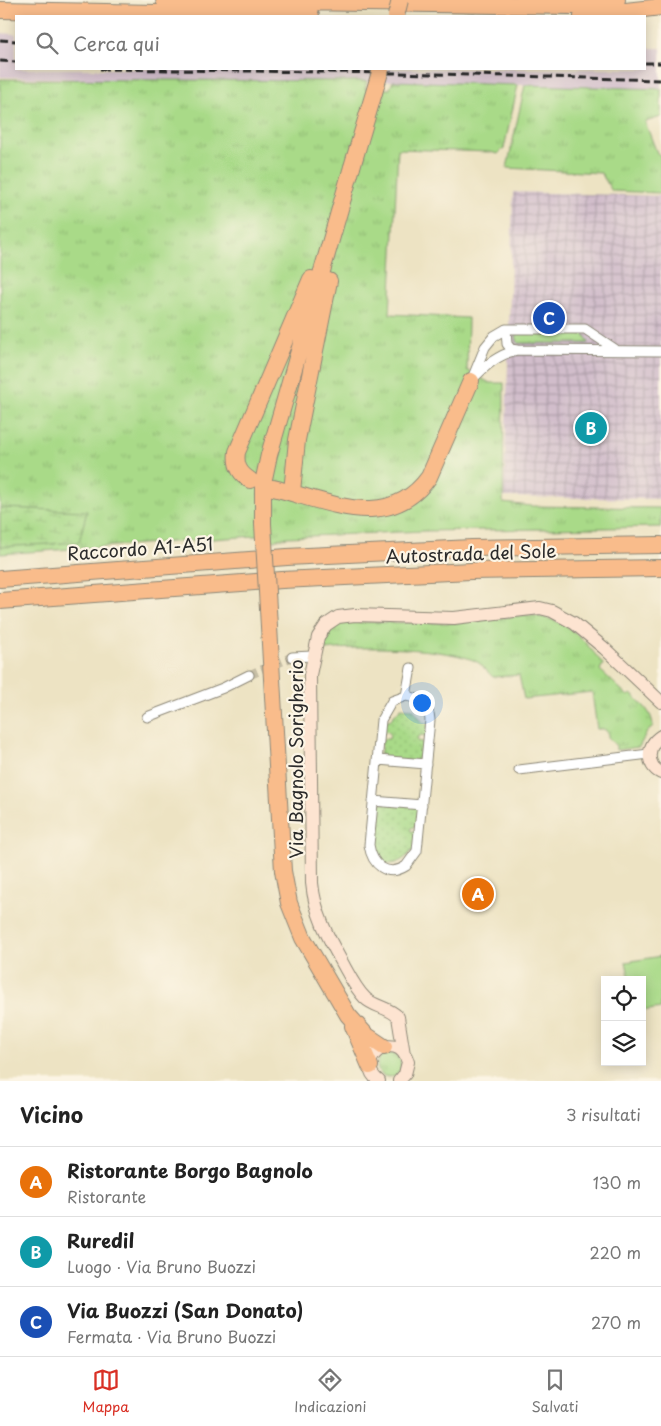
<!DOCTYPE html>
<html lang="it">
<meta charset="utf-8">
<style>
:root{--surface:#fff;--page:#f2f2f2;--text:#222;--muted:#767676;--line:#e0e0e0;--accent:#d93025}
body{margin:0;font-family:"Playpen Sans",sans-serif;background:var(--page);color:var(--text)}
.controls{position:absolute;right:15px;bottom:15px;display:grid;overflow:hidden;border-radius:0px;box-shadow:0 2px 12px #0003}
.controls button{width:45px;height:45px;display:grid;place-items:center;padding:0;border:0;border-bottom:1px solid var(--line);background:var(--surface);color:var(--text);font:25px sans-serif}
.you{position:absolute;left:421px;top:702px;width:18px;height:18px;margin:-12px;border:4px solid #fff;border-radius:50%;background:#1a73e8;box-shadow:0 0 0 8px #1a73e833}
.badge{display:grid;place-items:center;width:32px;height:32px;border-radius:50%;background:var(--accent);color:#fff;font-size:16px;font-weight:700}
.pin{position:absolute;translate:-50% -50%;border:2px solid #fff;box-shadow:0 1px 5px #0006}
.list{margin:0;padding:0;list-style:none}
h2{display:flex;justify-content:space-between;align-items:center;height:65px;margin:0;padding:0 20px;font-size:21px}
h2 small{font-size:16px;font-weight:400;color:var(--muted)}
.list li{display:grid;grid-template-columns:32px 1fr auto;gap:15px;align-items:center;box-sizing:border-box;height:70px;padding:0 20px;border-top:1px solid var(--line)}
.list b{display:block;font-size:19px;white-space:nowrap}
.list p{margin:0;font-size:16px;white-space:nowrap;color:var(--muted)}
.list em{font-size:16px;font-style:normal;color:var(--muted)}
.icon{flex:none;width:28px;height:28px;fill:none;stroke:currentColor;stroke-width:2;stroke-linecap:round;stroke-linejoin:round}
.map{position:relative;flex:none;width:661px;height:1081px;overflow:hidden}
.search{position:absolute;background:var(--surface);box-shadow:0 2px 12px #0003;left:15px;right:15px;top:15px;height:55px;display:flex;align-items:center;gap:12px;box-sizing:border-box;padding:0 18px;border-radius:0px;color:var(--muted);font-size:19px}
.sheet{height:275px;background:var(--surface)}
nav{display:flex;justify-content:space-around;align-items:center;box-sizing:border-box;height:70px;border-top:1px solid var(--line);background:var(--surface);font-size:14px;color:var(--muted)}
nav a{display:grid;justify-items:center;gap:2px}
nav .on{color:var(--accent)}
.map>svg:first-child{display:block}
</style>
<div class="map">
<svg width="661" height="1081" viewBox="0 0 661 1081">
<defs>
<pattern id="industrial-grid" width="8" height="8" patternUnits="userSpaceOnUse" patternTransform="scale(1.25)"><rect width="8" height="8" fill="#d1bdcb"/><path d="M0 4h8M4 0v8" fill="none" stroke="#aa9aa5"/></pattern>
<pattern id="grass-tufts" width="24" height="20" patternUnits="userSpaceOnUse" patternTransform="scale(1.25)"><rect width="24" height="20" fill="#a9da88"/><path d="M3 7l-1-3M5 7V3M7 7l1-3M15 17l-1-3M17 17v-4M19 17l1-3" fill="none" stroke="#92bb76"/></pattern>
<pattern id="wetland-marsh" width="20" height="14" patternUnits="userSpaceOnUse" patternTransform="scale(1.25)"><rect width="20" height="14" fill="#a9da88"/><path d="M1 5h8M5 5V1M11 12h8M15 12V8" fill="none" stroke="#92bb76"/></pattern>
<pattern id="garden-dots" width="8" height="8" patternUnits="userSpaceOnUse" patternTransform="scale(1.25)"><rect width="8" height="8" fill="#a9da88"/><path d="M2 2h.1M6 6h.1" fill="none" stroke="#92bb76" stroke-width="1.8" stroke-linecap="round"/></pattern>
</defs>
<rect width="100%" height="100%" fill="#fcf5e5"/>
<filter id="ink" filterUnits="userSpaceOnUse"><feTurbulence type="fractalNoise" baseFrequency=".02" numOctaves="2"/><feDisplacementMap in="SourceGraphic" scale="10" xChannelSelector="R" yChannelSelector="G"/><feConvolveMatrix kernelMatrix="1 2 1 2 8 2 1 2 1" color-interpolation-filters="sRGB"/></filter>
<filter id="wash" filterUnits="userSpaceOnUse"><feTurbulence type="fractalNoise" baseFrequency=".0096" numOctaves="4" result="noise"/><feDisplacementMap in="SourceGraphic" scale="20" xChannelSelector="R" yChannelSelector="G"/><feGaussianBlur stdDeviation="1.12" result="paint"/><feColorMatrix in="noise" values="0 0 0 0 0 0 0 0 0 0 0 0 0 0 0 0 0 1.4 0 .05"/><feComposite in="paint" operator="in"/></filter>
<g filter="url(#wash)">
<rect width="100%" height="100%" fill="#ede3c3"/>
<path fill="url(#industrial-grid)" d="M 513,192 L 661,196 L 661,499 L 504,497 Z"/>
<path fill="#d1bdcb" d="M 0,33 L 16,34 L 16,69 L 645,69 L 645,48 L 661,48 L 661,89 L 393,81 L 240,82 L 0,77 Z"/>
<path fill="url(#grass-tufts)" stroke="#6a825a" d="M 0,79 L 367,81 L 365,89 L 390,89 L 393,81 L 518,85 L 504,148 L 498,154 L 490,152 L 398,149 L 390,314 L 468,318 L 467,370 L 490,383 L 504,383 L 503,503 L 532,506 L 661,508 L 661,527 L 423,531 L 287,537 L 270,541 L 269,535 L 0,554 Z
M 525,85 L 661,89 L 661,117 L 645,122 L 657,153 L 661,156 L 661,193 L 612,191 L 601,173 L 507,168 Z
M 519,333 L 584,334 L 589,343 L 518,343 L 516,335 Z
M 526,615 C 567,618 579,634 603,664 L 600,670 L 628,696 L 631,694 C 641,703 653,712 653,727 L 647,732 L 639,747 L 616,750 L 616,746 L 608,737 L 608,733 L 604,729 L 597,729 L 592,692 L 524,699 L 519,675 L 493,677 C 488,673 484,667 479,663 C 455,647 349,645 319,651 L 329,630 L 343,622 L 454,623 Z
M377 1065a12 12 0 1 1 24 0a12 12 0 1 1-24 0Z"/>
<path fill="url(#wetland-marsh)" stroke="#6a825a" d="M 0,508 L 87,511 L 79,542 L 0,547 Z"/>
<path fill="#a9da88" stroke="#6a825a" d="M 661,956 L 661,1008 L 642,1011 L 642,980 L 630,980 L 626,962 Z"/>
<path fill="url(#garden-dots)" stroke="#6a825a" d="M 401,708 L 413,709 L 423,723 L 428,724 L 427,737 L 421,735 L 417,738 L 417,741 L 426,743 L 424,763 L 380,758 L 382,739 L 389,739 L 390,735 L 389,732 L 383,731 L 385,720 L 390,720 Z
M 375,802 L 420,806 L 418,824 L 410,829 L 411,831 L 417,832 L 415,852 L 411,851 C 401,866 378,871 376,848 L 371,848 L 374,828 L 380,825 L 378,820 L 374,820 Z"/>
</g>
<g filter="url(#ink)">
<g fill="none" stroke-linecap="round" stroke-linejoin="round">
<path stroke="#c6bea5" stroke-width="9" stroke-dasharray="9 4.5" stroke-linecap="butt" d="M 249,675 L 292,657"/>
<defs>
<path id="street" d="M 506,329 L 507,344 L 511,349 L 517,350
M 474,374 L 485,347 L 494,336 L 506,329 L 585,329 L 615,349
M 471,381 C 485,366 497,355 517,350 L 661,351
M 292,657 L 312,656
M 406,696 C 420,698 429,705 430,720 L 417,851 L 406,866 C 387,878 372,865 369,845 L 381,720 L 392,701 Z
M 406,696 L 411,668
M 147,717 L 223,688 L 249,675
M 378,760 L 426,764
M 519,770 L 649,754
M 373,801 L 422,805"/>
<path id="secondary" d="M 661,736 C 647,745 645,765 661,773
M 404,1054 L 398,1017 C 389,1007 374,1007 365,998 C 356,989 350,977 344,966 C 329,939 315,915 312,883 L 310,675 L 318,637 L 326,625 L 338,617 L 355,615 L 454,618 L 540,608 L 552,611 L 574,623 L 604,648 L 661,702
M 379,1081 C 351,1060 397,1026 408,1062 L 405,1074 L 399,1081"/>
<path id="highway" d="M 164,0 L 572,6 L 617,0
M 0,10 L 311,16
M 582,16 L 661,7
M 250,480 C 239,473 235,465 237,452 L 311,279
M 273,488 C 328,501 389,533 429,477 L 471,381
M 292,492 L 297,440 L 329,281
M 263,524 L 263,483 L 269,455 L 352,167
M 0,579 L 287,557 L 472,548 L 661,545
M 0,601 L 282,580 L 471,571 L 661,568
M 268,609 L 283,871 L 289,903 L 303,938 L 348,1015 L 366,1035 L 384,1047
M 353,1026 L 370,1066"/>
</defs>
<use href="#street" stroke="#8c8777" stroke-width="11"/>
<use href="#secondary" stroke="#8c8777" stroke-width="14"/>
<use href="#highway" stroke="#8c8777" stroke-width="18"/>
<use href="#street" stroke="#fff" stroke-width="9"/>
<use href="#secondary" stroke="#fde4d1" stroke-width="12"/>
<use href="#highway" stroke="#f9bc8b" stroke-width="16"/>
<path stroke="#2b2b2b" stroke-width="3" stroke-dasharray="8 4" stroke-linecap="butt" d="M 0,40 L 16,41
M 0,61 L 16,62
M 645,63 L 661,63
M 100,69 L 396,73 L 661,80"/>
<defs>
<path id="highway-bridge" d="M 396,16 L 400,0
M 352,167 L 381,69
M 263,524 L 268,609"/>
</defs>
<use href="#highway-bridge" stroke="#8c8777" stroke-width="18" stroke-linecap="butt"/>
<use href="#highway-bridge" stroke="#f9bc8b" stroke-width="16"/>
</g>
</g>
<g text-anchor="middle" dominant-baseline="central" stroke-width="4.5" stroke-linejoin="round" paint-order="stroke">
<g font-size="18" fill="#2b2b2b" stroke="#fcf5e5">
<text transform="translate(140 548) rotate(-4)">Raccordo A1-A51</text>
<text transform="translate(471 553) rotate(-2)">Autostrada del Sole</text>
<text transform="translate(295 759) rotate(-90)">Via Bagnolo Sorigherio</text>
</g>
</g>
</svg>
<div class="controls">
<button><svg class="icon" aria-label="locate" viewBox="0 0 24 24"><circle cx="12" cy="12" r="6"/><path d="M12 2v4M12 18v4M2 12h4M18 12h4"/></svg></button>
<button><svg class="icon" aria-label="layers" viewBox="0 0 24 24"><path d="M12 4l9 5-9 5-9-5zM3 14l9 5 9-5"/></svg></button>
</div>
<div class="you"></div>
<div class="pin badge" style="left:478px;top:894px;background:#e8710a">A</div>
<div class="pin badge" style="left:591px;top:428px;background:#0f9aa8">B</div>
<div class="pin badge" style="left:549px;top:318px;background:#1a4fb4">C</div>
<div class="search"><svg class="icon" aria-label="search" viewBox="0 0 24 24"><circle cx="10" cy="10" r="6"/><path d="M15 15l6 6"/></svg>Cerca qui</div>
</div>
<section class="sheet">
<h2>Vicino<small>3 risultati</small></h2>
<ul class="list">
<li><span class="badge" style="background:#e8710a">A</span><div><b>Ristorante Borgo Bagnolo</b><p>Ristorante</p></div><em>130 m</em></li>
<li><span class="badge" style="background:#0f9aa8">B</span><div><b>Ruredil</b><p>Luogo · Via Bruno Buozzi</p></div><em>220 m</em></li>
<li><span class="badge" style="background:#1a4fb4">C</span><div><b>Via Buozzi (San Donato)</b><p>Fermata · Via Bruno Buozzi</p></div><em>270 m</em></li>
</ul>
</section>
<nav>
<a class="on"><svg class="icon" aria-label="map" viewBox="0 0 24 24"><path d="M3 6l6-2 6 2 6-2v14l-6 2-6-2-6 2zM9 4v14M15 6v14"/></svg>Mappa</a>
<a><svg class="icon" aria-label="directions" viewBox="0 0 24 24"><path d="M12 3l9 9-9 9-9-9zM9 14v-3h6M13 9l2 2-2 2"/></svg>Indicazioni</a>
<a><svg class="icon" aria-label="saved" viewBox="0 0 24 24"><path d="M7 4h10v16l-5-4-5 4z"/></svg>Salvati</a>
</nav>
